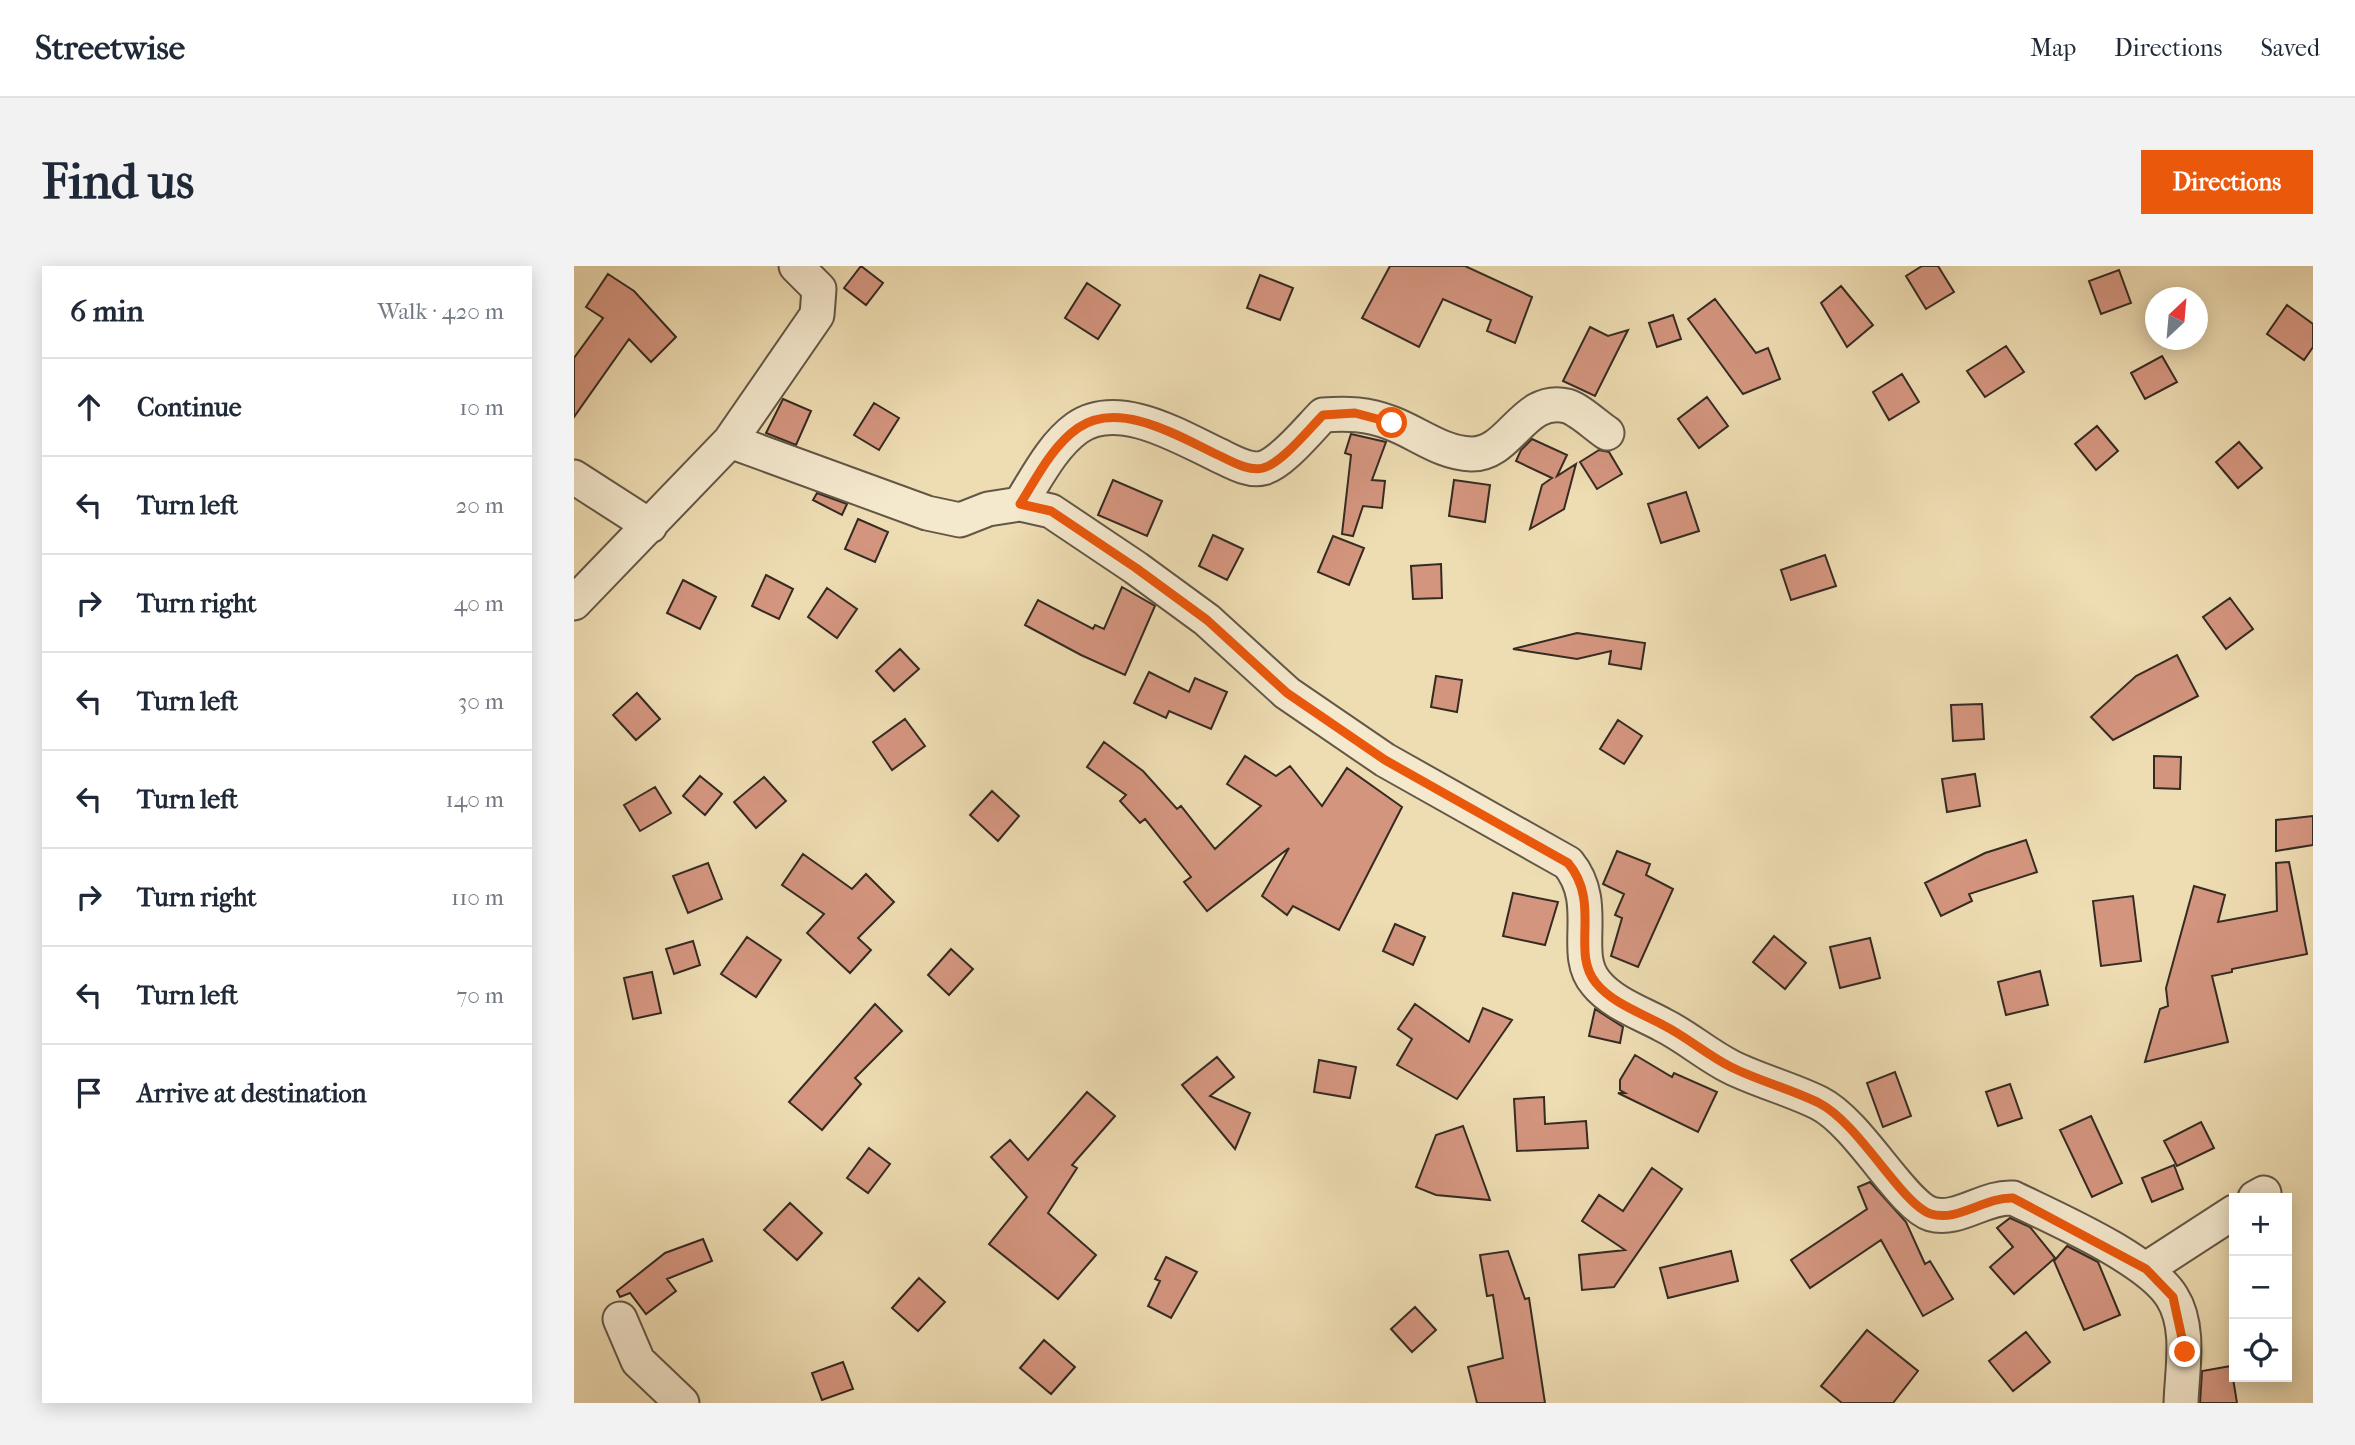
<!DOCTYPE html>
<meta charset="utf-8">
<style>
:root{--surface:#fff;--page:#f2f2f3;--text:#1f2937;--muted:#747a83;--line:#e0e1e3;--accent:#ea580c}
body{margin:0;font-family:"IM FELL French Canon",serif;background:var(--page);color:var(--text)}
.controls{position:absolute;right:21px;bottom:21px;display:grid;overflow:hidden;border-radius:0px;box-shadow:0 4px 18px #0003}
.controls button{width:63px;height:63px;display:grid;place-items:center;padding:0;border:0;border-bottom:2px solid var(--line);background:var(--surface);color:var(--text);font:35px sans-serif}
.compass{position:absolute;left:1571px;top:21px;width:63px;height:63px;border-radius:50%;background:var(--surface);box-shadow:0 4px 18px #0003;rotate:26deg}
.stop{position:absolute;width:21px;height:21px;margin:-16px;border:5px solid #ea580c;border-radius:50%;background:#fff}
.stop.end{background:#ea580c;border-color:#fff;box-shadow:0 2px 7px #0008}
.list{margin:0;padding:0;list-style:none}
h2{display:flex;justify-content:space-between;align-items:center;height:91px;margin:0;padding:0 28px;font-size:30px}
h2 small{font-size:23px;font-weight:400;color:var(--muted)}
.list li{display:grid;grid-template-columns:46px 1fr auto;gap:21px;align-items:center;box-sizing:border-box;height:98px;padding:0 28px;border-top:2px solid var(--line)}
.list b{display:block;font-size:26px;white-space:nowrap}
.list em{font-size:23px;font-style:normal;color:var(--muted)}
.icon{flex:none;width:38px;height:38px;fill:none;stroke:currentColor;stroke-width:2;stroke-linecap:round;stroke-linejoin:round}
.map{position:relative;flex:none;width:1739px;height:1137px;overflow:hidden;border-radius:0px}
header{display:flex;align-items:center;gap:42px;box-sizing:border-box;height:98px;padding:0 35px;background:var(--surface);border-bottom:2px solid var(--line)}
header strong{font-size:33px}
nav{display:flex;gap:38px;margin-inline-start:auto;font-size:24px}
.intro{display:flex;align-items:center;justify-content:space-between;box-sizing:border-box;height:168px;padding:0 42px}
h1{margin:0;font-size:49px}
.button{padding:18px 32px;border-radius:0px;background:var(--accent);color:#fff;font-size:24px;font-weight:700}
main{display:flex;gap:42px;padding:0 42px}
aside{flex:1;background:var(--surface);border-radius:0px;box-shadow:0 4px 18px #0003}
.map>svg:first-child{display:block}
</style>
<header>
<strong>Streetwise</strong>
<nav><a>Map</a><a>Directions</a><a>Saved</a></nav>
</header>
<div class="intro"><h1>Find us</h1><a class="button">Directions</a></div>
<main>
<aside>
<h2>6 min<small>Walk · 420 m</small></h2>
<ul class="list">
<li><svg class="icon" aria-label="ahead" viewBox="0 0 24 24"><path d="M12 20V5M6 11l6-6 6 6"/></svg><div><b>Continue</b></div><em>10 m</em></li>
<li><svg class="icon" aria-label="left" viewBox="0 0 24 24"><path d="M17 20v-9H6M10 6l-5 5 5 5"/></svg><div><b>Turn left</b></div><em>20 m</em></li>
<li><svg class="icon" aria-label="right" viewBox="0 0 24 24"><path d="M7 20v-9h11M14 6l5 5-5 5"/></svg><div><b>Turn right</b></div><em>40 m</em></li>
<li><svg class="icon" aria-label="left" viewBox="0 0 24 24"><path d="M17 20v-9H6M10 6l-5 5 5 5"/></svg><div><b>Turn left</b></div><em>30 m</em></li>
<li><svg class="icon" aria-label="left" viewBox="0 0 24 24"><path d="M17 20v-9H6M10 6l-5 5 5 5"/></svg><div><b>Turn left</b></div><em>140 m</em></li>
<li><svg class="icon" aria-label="right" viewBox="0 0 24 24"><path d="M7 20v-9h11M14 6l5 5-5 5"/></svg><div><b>Turn right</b></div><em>110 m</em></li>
<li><svg class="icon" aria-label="left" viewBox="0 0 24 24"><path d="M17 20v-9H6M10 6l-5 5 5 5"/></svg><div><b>Turn left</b></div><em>70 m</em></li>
<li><svg class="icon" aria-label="arrive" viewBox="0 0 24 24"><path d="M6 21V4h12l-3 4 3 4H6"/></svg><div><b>Arrive at destination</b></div></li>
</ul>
</aside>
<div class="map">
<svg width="1739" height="1137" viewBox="0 0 1739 1137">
<rect width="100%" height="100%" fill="#eedcb2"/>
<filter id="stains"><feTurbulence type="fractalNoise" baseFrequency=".00286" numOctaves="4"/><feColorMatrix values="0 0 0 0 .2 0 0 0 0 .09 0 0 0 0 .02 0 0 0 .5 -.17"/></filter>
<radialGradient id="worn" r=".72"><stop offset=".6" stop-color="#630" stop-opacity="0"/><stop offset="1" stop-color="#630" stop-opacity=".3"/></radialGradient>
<path fill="#d4957f" stroke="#352b22" stroke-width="2" d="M 287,0 L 309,17 L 292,39 L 270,22 Z
M 816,0 L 891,0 L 958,31 L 941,77 L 913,65 L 917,54 L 869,33 L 845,81 L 788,52 Z
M 1348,0 L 1364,0 L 1380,26 L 1352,43 L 1332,10 Z
M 1545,4 L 1557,37 L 1527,48 L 1515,15 Z
M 34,8 L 60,25 L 102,71 L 77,96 L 55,73 L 0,151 L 0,92 L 29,52 L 12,41 Z
M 686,9 L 719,22 L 706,54 L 673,42 Z
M 513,17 L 546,39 L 524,73 L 491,52 Z
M 1267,20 L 1299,59 L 1273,81 L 1247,37 Z
M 1141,33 L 1182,87 L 1194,82 L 1206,113 L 1169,128 L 1114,53 Z
M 1713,39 L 1739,58 L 1739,81 L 1730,94 L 1693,68 Z
M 1099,49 L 1107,73 L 1083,81 L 1075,57 Z
M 1016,61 L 1034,70 L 1054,64 L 1021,130 L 989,115 Z
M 1432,80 L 1450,106 L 1411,131 L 1393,105 Z
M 1588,90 L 1603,116 L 1571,133 L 1557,107 Z
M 1328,108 L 1345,136 L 1315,154 L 1299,126 Z
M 1133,131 L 1154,160 L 1125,182 L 1104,153 Z
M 209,133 L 237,145 L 222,179 L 192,167 Z
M 300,137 L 325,152 L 305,184 L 280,169 Z
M 1523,160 L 1544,185 L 1522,204 L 1501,178 Z
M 777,168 L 812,176 L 798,214 L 811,215 L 808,242 L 789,240 L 779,270 L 768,268 L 777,189 L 771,187 Z
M 958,173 L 993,189 L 983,210 L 1002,198 L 990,243 L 956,263 L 968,219 L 978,212 L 942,195 L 947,184 Z
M 1665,176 L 1688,202 L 1664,222 L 1642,196 Z
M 1025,184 L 1035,186 L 1048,208 L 1023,223 L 1006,196 Z
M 539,214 L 588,235 L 573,270 L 524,249 Z
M 880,214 L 916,219 L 911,256 L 875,250 Z
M 1112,226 L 1125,265 L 1087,277 L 1074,238 Z
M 243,227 L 273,238 L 268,249 L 239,234 Z
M 284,253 L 314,266 L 301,296 L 271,283 Z
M 639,269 L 669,283 L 653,314 L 625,300 Z
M 759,270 L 790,282 L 775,319 L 744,306 Z
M 1251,289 L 1262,320 L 1217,334 L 1207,304 Z
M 867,298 L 868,332 L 839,333 L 837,300 Z
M 192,309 L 219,323 L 205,353 L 178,340 Z
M 109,314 L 142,331 L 126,363 L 93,347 Z
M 548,321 L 581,340 L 551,409 L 507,389 L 451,359 L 464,334 L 519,363 L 521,359 L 530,363 Z
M 253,322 L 283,343 L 263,372 L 234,351 Z
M 1656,332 L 1679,363 L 1652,383 L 1629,351 Z
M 1003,367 L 1071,377 L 1067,403 L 1035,398 L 1037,385 L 1003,393 L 939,383 Z
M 326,383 L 345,403 L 320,425 L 302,405 Z
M 1603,389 L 1624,430 L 1539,474 L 1517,451 L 1562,410 Z
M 575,406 L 615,426 L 621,412 L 653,426 L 637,463 L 595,445 L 592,452 L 560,437 Z
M 862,410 L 888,414 L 883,446 L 857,441 Z
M 63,427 L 86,453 L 62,474 L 39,449 Z
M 1408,438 L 1410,473 L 1379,475 L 1377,439 Z
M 331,453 L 351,480 L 318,504 L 299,476 Z
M 1044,454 L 1068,470 L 1050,498 L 1026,483 Z
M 530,476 L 569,505 L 603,543 L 607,540 L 641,583 L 687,540 L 653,518 L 671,490 L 702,510 L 716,500 L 748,540 L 773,502 L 828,541 L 765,664 L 719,640 L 713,649 L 688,630 L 715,582 L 633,645 L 610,616 L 617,611 L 571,553 L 566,557 L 546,535 L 552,529 L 513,501 Z
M 1580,490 L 1607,491 L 1606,523 L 1580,522 Z
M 1401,508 L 1406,540 L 1373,546 L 1368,513 Z
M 126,510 L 148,528 L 131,549 L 109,530 Z
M 190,511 L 212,535 L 182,562 L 160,536 Z
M 81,521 L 97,547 L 66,565 L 50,539 Z
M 418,525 L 445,550 L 424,575 L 396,549 Z
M 1739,550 L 1739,579 L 1702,585 L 1702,554 Z
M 1452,574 L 1463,606 L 1395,628 L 1398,635 L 1367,650 L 1351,617 L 1411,587 Z
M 1043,585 L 1076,598 L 1072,609 L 1099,623 L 1064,701 L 1037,690 L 1048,652 L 1041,649 L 1050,628 L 1029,618 Z
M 229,588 L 278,623 L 292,608 L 320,636 L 284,672 L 297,684 L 276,707 L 233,667 L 250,648 L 208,619 Z
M 1715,596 L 1733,688 L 1658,703 L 1658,706 L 1638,710 L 1654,776 L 1571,796 L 1586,743 L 1594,740 L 1592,722 L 1620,620 L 1651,629 L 1644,656 L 1703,645 L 1702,597 Z
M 134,597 L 148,633 L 114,647 L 99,610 Z
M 939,627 L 984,636 L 971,679 L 929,670 Z
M 1559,630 L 1567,695 L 1527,700 L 1519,635 Z
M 821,658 L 851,671 L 839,699 L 809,685 Z
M 1200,670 L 1232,697 L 1211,723 L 1179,696 Z
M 173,671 L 207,694 L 182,731 L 147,708 Z
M 1296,672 L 1306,712 L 1266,722 L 1256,681 Z
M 119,675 L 126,699 L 100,708 L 92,683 Z
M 377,683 L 399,703 L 375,729 L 354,709 Z
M 1466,705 L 1474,739 L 1432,749 L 1424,716 Z
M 78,706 L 87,747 L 59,753 L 50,712 Z
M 301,738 L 328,765 L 281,812 L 287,818 L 248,864 L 215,836 Z
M 841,738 L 895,776 L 909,742 L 938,754 L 883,833 L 823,799 L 838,773 L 824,763 Z
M 1021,743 L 1049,761 L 1046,777 L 1015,770 Z
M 1061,789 L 1098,811 L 1100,807 L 1143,826 L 1124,866 L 1044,827 L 1051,827 L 1046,824 L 1046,814 Z
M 643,791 L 660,811 L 636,830 L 676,847 L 661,883 L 608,819 Z
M 745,794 L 782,801 L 776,832 L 740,826 Z
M 1321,806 L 1337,850 L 1309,861 L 1293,817 Z
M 1436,818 L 1448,852 L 1424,860 L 1412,826 Z
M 513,826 L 541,850 L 498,899 L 503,902 L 474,947 L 522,989 L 484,1033 L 415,978 L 453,931 L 417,891 L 436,874 L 454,894 Z
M 970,831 L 971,858 L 1012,855 L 1014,882 L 943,885 L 940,833 Z
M 1517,850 L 1548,917 L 1518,931 L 1486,864 Z
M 1627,856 L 1640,882 L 1603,900 L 1590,875 Z
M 889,860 L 916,934 L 862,929 L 842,921 L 862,869 Z
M 295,882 L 316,898 L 294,927 L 273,912 Z
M 1600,899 L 1609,923 L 1578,936 L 1568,912 Z
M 1078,902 L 1108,923 L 1040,1021 L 1008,1024 L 1005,989 L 1051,984 L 1008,955 L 1025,929 L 1049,945 Z
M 1296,916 L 1332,956 L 1351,998 L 1356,995 L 1379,1033 L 1349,1050 L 1307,974 L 1236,1022 L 1217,994 L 1293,943 L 1284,921 Z
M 216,937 L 248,967 L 223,994 L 190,964 Z
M 1436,952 L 1456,961 L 1481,992 L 1440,1028 L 1416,1001 L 1439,981 L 1423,962 Z
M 129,973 L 138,995 L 93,1013 L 102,1025 L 72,1048 L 56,1027 L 46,1031 L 43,1025 L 91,987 Z
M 1493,980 L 1524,996 L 1546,1049 L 1510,1064 L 1480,995 Z
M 934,985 L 951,1033 L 955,1032 L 971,1137 L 903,1137 L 894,1101 L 929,1092 L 919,1029 L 913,1030 L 906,989 Z
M 1157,985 L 1164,1015 L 1094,1032 L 1086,1002 Z
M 592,991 L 623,1006 L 597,1052 L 574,1040 L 586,1015 L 581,1013 Z
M 345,1012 L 371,1036 L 344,1065 L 318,1042 Z
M 841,1041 L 862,1064 L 838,1086 L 817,1063 Z
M 1293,1064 L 1344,1105 L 1319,1137 L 1268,1137 L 1247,1120 Z
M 1452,1066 L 1476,1096 L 1439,1125 L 1415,1095 Z
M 470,1074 L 501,1101 L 477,1128 L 446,1102 Z
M 269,1096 L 279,1123 L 248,1134 L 238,1107 Z
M 1657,1100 L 1663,1137 L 1626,1137 L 1628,1105 Z"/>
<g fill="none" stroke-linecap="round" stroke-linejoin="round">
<defs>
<path id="street" d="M 156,175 L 353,247 L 386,254 L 414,243 L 446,238 L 477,245 L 562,302 L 633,354 L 713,427 L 811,494 L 994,597 C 1028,638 996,687 1022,717 C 1038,737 1067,747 1089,759 C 1113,771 1133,789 1157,801 C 1185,815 1217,823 1245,837 C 1285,857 1328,939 1357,948 C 1384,956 1411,930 1439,932 C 1480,952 1575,993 1598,1031 C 1617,1061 1608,1104 1607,1137
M 0,211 L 76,260
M 446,238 C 462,213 478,180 503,162 C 544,133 606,171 644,189 C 657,195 675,206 689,202 C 708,197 735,163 749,149 C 773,147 794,148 817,157 C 844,167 867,187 897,188 C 937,189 949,129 993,140 C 1006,144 1021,159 1033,167
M 0,337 L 156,175 L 243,49 L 245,23 L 222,0
M 1681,932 L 1690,927
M 1572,1003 L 1660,946
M 46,1053 L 64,1095 L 108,1137"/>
</defs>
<use href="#street" stroke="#635746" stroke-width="37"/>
<use href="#street" stroke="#f4e8cd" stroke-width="33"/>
</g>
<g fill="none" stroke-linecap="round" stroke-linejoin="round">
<path stroke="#ea580c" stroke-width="9" d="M 818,157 L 781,147 L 749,149 C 735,163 708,197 689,202 C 675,206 657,195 644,189 C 606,171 545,133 504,162 C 478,180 462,213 446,238 L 477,245 L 562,302 L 633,354 L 713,427 L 811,494 L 994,597 C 1028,637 996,686 1022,717 C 1038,737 1067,747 1089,759 C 1113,771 1133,789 1157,801 C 1185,815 1217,823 1245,837 C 1285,857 1328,939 1357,948 C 1384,956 1411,931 1439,932 L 1572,1003 L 1599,1031 L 1611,1086"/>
</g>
<rect width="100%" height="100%" filter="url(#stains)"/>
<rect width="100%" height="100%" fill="url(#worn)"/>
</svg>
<div class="controls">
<button>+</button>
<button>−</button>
<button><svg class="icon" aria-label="locate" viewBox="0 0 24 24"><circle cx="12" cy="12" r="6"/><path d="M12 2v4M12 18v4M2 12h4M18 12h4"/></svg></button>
</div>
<svg class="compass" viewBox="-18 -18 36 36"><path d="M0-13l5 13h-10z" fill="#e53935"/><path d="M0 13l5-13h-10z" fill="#747a83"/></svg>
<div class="stop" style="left:818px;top:157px"></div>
<div class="stop end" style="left:1611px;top:1086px"></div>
</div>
</main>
